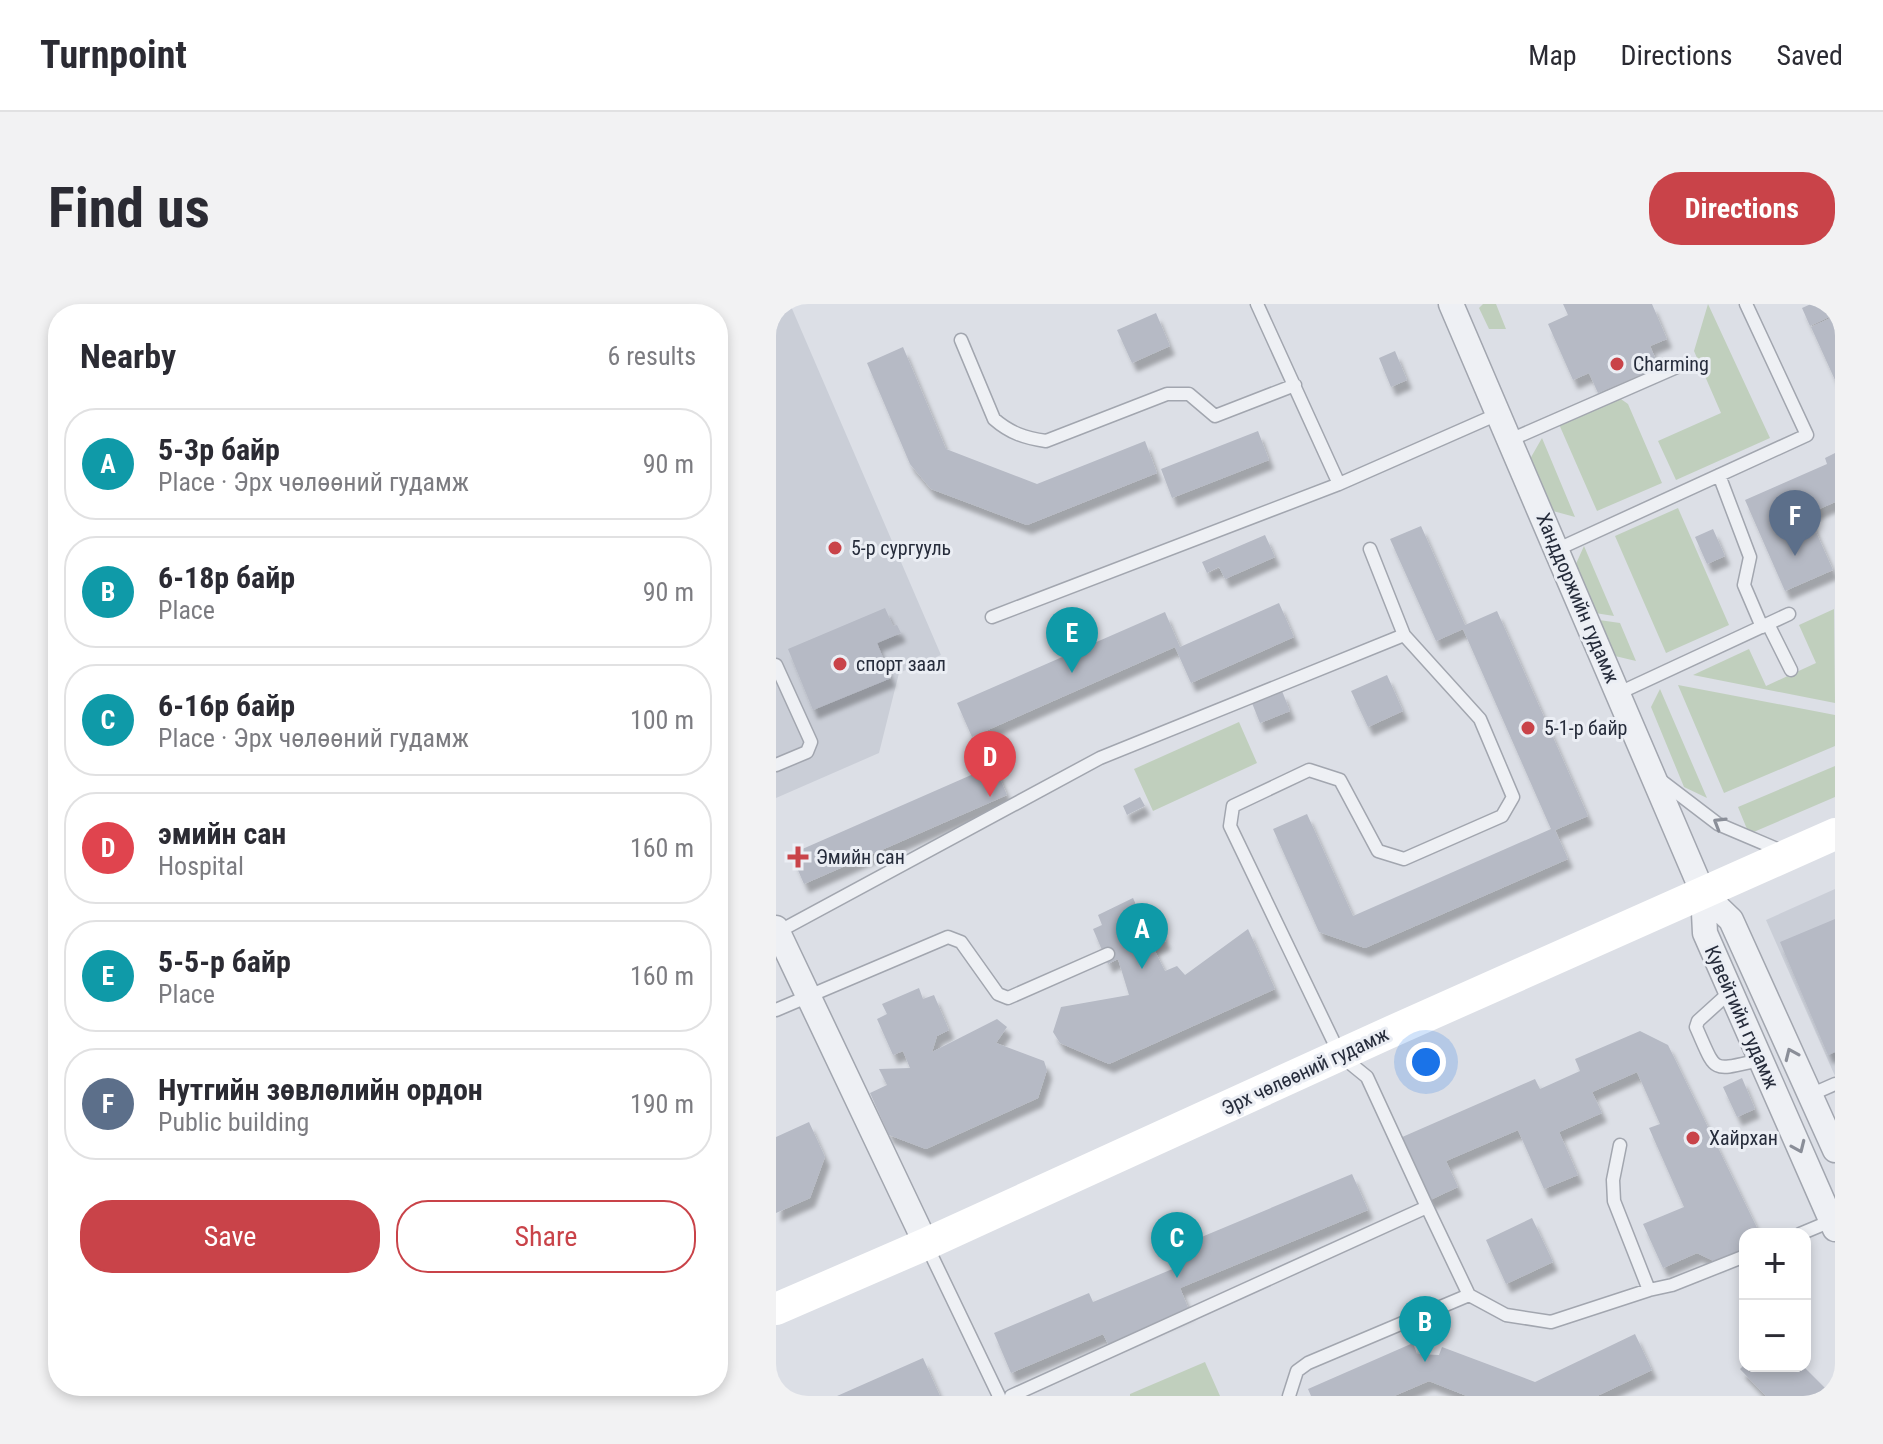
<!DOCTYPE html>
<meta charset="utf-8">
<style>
:root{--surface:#fff;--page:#f2f2f3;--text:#2b2b33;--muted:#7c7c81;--line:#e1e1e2;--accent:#c94349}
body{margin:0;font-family:"Roboto Condensed",sans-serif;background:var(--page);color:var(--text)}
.controls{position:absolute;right:24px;bottom:24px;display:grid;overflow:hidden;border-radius:16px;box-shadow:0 4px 12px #0003}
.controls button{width:72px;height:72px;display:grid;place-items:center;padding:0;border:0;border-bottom:2px solid var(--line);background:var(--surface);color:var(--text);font:40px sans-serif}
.you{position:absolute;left:650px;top:758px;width:28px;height:28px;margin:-20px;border:6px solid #fff;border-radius:50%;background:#1a73e8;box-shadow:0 0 0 12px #1a73e833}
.badge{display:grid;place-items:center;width:52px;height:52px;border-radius:50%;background:var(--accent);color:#fff;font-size:26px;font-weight:700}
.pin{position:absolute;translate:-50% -66px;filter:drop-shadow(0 2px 4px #0008)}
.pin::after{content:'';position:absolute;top:42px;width:28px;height:24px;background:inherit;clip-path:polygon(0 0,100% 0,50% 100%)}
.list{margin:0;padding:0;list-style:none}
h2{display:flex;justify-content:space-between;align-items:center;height:104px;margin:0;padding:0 32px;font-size:34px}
h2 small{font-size:26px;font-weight:400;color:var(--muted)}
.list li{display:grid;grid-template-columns:52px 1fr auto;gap:24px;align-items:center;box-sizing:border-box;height:112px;margin:0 16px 16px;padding:0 16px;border:2px solid var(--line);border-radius:32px}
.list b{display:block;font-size:30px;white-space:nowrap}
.list p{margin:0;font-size:26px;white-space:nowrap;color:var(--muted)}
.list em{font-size:26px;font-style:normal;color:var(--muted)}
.actions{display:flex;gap:16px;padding:24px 32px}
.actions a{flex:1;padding:18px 0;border:2px solid var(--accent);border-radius:32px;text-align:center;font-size:28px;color:var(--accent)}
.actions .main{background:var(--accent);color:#fff}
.map{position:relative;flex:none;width:1059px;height:1092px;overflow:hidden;border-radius:32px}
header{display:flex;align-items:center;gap:48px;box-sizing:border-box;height:112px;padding:0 40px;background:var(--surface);border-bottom:2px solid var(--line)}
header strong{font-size:38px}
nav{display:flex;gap:44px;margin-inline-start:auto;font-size:28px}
.intro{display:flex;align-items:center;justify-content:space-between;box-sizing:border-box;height:192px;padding:0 48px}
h1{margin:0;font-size:56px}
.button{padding:20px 36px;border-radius:32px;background:var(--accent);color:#fff;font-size:28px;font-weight:700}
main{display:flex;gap:48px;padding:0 48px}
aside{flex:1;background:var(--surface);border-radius:32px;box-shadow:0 4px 12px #0003}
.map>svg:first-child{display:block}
</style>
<header>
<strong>Turnpoint</strong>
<nav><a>Map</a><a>Directions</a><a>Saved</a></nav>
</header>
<div class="intro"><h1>Find us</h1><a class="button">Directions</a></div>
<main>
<aside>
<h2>Nearby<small>6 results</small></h2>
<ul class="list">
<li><span class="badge" style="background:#0f9aa8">A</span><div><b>5-3р байр</b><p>Place · Эрх чөлөөний гудамж</p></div><em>90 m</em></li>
<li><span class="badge" style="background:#0f9aa8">B</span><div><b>6-18р байр</b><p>Place</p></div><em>90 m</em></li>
<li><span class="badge" style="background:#0f9aa8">C</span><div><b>6-16р байр</b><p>Place · Эрх чөлөөний гудамж</p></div><em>100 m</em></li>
<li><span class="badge" style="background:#e0444e">D</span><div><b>эмийн сан</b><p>Hospital</p></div><em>160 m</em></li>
<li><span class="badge" style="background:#0f9aa8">E</span><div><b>5-5-р байр</b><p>Place</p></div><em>160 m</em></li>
<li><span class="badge" style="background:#5c6f8a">F</span><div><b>Нутгийн зөвлөлийн ордон</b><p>Public building</p></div><em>190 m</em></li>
</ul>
<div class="actions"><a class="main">Save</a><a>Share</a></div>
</aside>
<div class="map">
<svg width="1059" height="1092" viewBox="0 0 1059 1092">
<defs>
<filter id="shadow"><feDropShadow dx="5" dy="9" stdDeviation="2" flood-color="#0004"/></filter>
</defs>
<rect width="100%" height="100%" fill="#dcdfe6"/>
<path fill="#caced7" d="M 0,0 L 14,0 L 165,351 L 123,369 L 103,449 L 0,494 Z
M 1059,585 L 1059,772 L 990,616 Z"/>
<path fill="#c0cfbd" d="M 707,0 L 720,0 L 730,25 L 713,25 L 703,4 Z
M 932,0 L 994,134 L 900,176 L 882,137 L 945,109 L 918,47 Z
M 842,93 L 852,100 L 886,179 L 821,207 L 782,118 Z
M 766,134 L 799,213 L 777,207 L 754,155 Z
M 902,204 L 953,321 L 890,349 L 839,232 Z
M 808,242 L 838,312 L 819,309 L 799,262 Z
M 1058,305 L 1059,399 L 917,371 L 973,345 L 990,382 L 1040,359 L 1023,321 Z
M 823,316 L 844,319 L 860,357 L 839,352 Z
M 902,381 L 1059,411 L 1059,442 L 948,489 Z
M 884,385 L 931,494 L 908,483 L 875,403 Z
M 463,418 L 481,459 L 377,507 L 358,465 Z
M 1059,462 L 1059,493 L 973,530 L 962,503 Z
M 429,1058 L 444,1092 L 354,1092 L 354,1090 Z"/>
<path fill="#b6bac5" filter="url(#shadow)" d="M 787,0 L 876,0 L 891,35 L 874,42 L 883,63 L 822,89 L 813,69 L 797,76 L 772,20 L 792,11 Z
M 1035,0 L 1059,0 L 1059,10 L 1034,22 L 1026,4 Z
M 380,9 L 394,42 L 356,59 L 341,26 Z
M 1059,12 L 1059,76 L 1035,23 Z
M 127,43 L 170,145 L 261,180 L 369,137 L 381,169 L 251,221 L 155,185 L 134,160 L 91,59 Z
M 619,47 L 631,76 L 615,83 L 603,54 Z
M 482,127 L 493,156 L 396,194 L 385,165 Z
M 1059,149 L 1059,198 L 1032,210 L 1057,266 L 1009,287 L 969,196 L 1051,160 L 1049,154 Z
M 645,222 L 689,321 L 721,307 L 812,512 L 779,526 L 792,555 L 589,644 L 543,628 L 497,525 L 531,510 L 577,612 L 775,525 L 687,325 L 660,337 L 614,235 Z
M 937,225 L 949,252 L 931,260 L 919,233 Z
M 489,231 L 499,253 L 449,275 L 443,263 L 431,269 L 426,258 Z
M 503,299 L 518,333 L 415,379 L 399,343 L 196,433 L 181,399 L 389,308 L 404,343 Z
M 109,304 L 117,322 L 121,321 L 125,329 L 101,339 L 115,374 L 37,406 L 12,345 Z
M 611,371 L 627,407 L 592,423 L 575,387 Z
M 506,387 L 514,407 L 484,419 L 476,399 Z
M 218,461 L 231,491 L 28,580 L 15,550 Z
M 364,493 L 369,502 L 351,511 L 347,502 Z
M 357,594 L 362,605 L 372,600 L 390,637 L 377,643 L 389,667 L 401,662 L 409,671 L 472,625 L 499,685 L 333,760 L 284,739 L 277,728 L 285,703 L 353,691 L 342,655 L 332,660 L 317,625 L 326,621 L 322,611 Z
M 1059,615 L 1059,748 L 1052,751 L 1004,638 Z
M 143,684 L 147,695 L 158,691 L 173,726 L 161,732 L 156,748 L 221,715 L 231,723 L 220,739 L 268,757 L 271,766 L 262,794 L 150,845 L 113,831 L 94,789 L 111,781 L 103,765 L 134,764 L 127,747 L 117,751 L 101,715 L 111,710 L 106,700 Z
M 864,727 L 892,741 L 984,930 L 969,930 L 969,943 L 940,958 L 921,949 L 887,964 L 867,920 L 908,903 L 873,824 L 884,820 L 861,768 L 816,788 L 826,809 L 783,828 L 802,871 L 768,885 L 742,826 L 670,857 L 682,883 L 652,897 L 624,834 L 759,775 L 764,785 L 804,767 L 799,755 Z
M 966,774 L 979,805 L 961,813 L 947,783 Z
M 33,818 L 49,853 L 34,894 L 0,909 L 0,833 Z
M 576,870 L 592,906 L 404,984 L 413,1006 L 332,1040 L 327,1030 L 235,1069 L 218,1029 L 313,989 L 317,998 L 399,964 L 392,947 Z
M 756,914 L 777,958 L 730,980 L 710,936 Z
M 859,1030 L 876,1066 L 821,1092 L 691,1092 L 653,1077 L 618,1092 L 535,1092 L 532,1085 L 637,1039 L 641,1050 L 663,1051 L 666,1043 L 759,1078 Z
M 147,1054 L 164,1092 L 61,1092 Z
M 967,1062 L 1027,1062 L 1057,1092 L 990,1092 L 964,1065 Z"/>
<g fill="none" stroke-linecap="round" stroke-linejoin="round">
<defs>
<path id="service" d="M 481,0 L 563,180
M 185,36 L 218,115 C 234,129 249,134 270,137 L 391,90 L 413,90 L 439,112 L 519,81
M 734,136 L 901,63
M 943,171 L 974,253 L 968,281 L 986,323
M 782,245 L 1031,131 L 970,0
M 216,313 L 563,180 L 722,110
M 992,320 L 1015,366
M 0,361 L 35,438 L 31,448 L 0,461
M 843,389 L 1013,310
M 883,475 L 942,520 L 1008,548
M 0,629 L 324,454 L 628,331
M 954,688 L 922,717 L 920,723 C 941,770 934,767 984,756
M 0,706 L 172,633 L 185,638 L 222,690 L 232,694 L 332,650
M 1034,791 L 1059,780
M 844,841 L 837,876 L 838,897 L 873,986
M 651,903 L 693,991 L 730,1011 L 775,1018 L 873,986 L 896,981 L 969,952
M 1024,930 L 1055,917
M 150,940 L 223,1092
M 235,1092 L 651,903 L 591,773 L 564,751 L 454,522 L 457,502 L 533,466 L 564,476 L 602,547 L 628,555 L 726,512 L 737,493 L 704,415 L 628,331 L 594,245
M 513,1092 L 521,1067 L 532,1059 L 693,991"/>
<path id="minor" d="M 675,0 L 927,589 L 955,616 L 1059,846
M 927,589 L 929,629 L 1059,925
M 0,624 L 150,940"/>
</defs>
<use href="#service" stroke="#a2a6af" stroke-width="15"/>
<use href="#minor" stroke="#a2a6af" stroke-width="27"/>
<use href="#service" stroke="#eef0f4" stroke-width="12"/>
<use href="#minor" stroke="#eef0f4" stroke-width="24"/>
<path stroke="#fff" stroke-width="32" d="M 0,1005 L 150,940 L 610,730 L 1059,530"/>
</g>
<defs><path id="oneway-chevron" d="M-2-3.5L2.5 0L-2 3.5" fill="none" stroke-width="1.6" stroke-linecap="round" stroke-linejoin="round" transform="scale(2)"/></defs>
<g stroke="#8a8e98">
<use href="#oneway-chevron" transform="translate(943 519) rotate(-149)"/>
<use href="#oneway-chevron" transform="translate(1015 750) rotate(-114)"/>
<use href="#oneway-chevron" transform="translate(1023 843) rotate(66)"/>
</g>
<g fill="#c94349" stroke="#ebeef4" stroke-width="3">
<circle cx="841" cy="60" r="8"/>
<circle cx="59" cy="244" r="8"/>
<circle cx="64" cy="360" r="8"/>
<circle cx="752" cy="424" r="8"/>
<path d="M18 541h8v8h8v8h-8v8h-8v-8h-8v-8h8z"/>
<circle cx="917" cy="834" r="8"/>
</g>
<g text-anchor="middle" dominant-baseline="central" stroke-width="6" stroke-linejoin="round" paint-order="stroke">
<g font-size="20" fill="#262c3b" stroke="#ebeef4" text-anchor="start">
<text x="857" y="60">Charming</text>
<text x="75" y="244">5-р сургууль</text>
<text x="80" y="360">спорт заал</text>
<text x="768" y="424">5-1-р байр</text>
<text x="40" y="553">Эмийн сан</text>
<text x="933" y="834">Хайрхан</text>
</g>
<g font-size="20" fill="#262c3b" stroke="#ebeef4">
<text transform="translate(802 294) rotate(67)">Ханддоржийн гудамж</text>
<text transform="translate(966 713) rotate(66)">Кувейтийн гудамж</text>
<text transform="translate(529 767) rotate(-25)">Эрх чөлөөний гудамж</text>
</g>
</g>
</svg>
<div class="controls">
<button>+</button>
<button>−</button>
</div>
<div class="you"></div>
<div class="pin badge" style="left:366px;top:665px;background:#0f9aa8">A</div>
<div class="pin badge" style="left:649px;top:1058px;background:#0f9aa8">B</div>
<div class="pin badge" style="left:401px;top:974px;background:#0f9aa8">C</div>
<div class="pin badge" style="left:214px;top:493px;background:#e0444e">D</div>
<div class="pin badge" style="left:296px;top:369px;background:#0f9aa8">E</div>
<div class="pin badge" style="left:1019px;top:252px;background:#5c6f8a">F</div>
</div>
</main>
